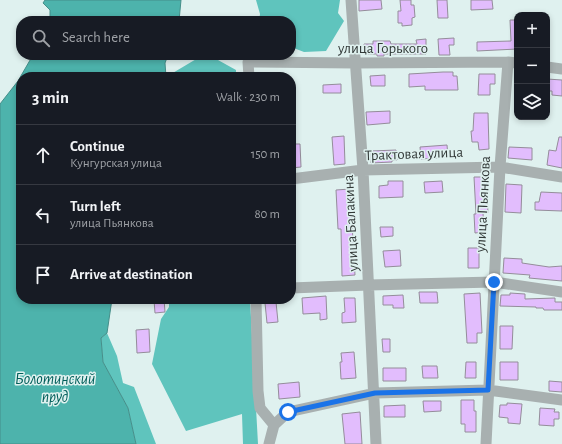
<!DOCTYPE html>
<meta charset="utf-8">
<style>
:root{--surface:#171b24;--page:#242831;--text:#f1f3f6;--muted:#9ea1a6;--line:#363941}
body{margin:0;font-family:"Alegreya Sans",sans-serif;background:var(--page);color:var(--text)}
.controls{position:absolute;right:12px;top:12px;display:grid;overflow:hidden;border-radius:8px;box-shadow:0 2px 6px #0003}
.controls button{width:36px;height:36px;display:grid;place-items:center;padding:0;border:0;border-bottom:1px solid var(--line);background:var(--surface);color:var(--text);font:20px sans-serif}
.stop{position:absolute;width:12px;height:12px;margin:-9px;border:3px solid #1a73e8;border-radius:50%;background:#fff}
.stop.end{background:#1a73e8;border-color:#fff;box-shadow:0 1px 4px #0008}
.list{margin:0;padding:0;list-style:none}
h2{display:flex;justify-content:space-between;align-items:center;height:52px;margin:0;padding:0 16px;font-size:17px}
h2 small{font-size:13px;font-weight:400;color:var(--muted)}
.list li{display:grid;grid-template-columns:26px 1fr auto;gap:12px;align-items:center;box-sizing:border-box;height:60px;padding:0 16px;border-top:1px solid var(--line)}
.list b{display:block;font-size:15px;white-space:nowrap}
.list p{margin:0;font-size:13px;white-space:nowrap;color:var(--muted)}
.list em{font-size:13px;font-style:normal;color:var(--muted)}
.icon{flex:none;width:22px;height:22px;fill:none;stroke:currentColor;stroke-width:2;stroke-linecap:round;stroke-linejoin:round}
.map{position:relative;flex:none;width:562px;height:444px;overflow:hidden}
.search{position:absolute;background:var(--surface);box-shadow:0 2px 6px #0003;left:16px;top:16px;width:280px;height:44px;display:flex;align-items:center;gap:10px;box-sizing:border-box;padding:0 14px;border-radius:16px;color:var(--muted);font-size:15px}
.panel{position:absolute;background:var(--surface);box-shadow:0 2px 6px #0003;left:16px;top:72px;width:280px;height:232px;border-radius:16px}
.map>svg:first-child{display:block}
</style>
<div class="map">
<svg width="562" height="444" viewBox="0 0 562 444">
<rect width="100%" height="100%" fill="#dff1ef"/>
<path fill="#5fc4bd" d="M 256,0 L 340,0 L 338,13 L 344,21 L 326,51 L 304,52 L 291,47 L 291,21 L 259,21 L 260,14 Z
M 203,55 L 218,60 L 236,70 L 236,77 L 166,77 Z
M 169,299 L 250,299 L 258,444 L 243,444 L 242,414 L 186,431 L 152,364 L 161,319 L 169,307 Z
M 107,333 L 117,356 L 123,383 L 134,387 L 156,444 L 136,444 L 128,408 L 103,362 L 101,338 Z"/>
<path fill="#4db3ac" stroke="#458e89" d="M 45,0 L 181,0 L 179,21 L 50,21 L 50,10 L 43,3 Z
M 33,55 L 168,55 L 165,63 L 166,77 L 21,77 L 21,299 L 112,299 L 107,333 L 101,338 L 103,362 L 128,408 L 136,444 L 0,444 L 0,104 L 18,81 Z"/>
<path fill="#e2bdfd" stroke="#948d9a" d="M 359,0 L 381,0 L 382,9 L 359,11 Z
M 400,0 L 411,0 L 411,5 L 414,5 L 415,17 L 412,18 L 412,25 L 402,26 L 402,23 L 398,23 L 398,11 L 401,11 Z
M 437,0 L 447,0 L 448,18 L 438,18 Z
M 471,0 L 492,0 L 493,9 L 471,10 Z
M 510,20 L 517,20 L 517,49 L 477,51 L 477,42 L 511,41 Z
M 454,38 L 454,45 L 449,45 L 450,55 L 439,55 L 438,39 Z
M 426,39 L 426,54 L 384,54 L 384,56 L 377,56 L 377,54 L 364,54 L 364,44 L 373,44 L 373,41 L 390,41 L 391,44 L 417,44 L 416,40 Z
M 443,72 L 453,72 L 453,76 L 457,76 L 458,90 L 425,90 L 425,86 L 409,87 L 409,74 Z
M 479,74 L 495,74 L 495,84 L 490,84 L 490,95 L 478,95 Z
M 385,75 L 385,86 L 371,86 L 370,76 Z
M 547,79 L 562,80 L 562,96 L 552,95 L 552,91 L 547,91 Z
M 341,84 L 341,93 L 323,93 L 323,85 Z
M 390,111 L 390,123 L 367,125 L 366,112 Z
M 474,113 L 488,113 L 489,149 L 479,150 L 478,142 L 472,142 L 471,131 L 473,131 Z
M 344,136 L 345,164 L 334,165 L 332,137 Z
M 559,137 L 562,137 L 562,168 L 547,165 L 549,150 L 556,151 Z
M 291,144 L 300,144 L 301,167 L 291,168 Z
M 447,145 L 448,157 L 421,159 L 420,147 Z
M 509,147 L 532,148 L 532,160 L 508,158 Z
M 396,150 L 397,160 L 392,160 L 392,162 L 371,163 L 371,151 Z
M 474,177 L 486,177 L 488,213 L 483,213 L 484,232 L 475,233 L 474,214 L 476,214 Z
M 388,181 L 403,181 L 403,197 L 379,198 L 379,186 L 388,185 Z
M 442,181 L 443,192 L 425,193 L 424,182 Z
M 506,184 L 522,185 L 521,213 L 505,212 Z
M 350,189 L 355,275 L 342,276 L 341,229 L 338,229 L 336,190 Z
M 541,192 L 562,193 L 562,211 L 535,210 L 535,202 L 539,202 Z
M 380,227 L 393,227 L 393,236 L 381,237 Z
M 468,248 L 479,248 L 479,268 L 468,268 Z
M 400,250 L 401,266 L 385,267 L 383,251 Z
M 504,258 L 522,259 L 522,263 L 549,267 L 562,266 L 562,281 L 529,278 L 530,275 L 503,273 Z
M 419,292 L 437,292 L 438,303 L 420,303 Z
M 480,293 L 482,333 L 477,333 L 477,343 L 467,343 L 464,294 Z
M 510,293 L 525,294 L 525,299 L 555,298 L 555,302 L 562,302 L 562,310 L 544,310 L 543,308 L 536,308 L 536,307 L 500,306 L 501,295 L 510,295 Z
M 403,295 L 404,308 L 393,308 L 393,305 L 383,305 L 383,296 Z
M 326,296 L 327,319 L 320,320 L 320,313 L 303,314 L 302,298 Z
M 344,298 L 355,298 L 356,322 L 342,323 L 342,313 L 345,312 Z
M 164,299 L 165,312 L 155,313 L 154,300 Z
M 276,302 L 278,322 L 267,323 L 265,303 Z
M 500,326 L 513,326 L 512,349 L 500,349 Z
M 149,329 L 150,352 L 137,353 L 136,330 Z
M 382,339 L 390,339 L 390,352 L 383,352 Z
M 354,352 L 356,378 L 341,379 L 340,362 L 342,362 L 341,353 Z
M 466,362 L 476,362 L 476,378 L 465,378 Z
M 500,362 L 518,362 L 518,380 L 500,380 Z
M 422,366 L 437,366 L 438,378 L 423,378 Z
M 383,368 L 406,368 L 406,381 L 383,381 Z
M 549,381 L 562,382 L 562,392 L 549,391 Z
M 299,382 L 300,397 L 279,399 L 278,384 Z
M 461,400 L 474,400 L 474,411 L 476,411 L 476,432 L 465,432 L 465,424 L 461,424 Z
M 423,401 L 441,401 L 441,411 L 424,412 Z
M 507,403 L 522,404 L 520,424 L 508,423 L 508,418 L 499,417 L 500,405 L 507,405 Z
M 405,405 L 405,417 L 384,417 L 384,406 Z
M 540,408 L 555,409 L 554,412 L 559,412 L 559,419 L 554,419 L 554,426 L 539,425 Z
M 360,412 L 362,444 L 345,444 L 342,414 Z"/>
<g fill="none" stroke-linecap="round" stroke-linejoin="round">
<path stroke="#a8b0b0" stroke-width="11" d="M 351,0 L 363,170 L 376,444
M 547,67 L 562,69
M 249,77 L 248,62 L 355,63 L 508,62 L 517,63
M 291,179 L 363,170 L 500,167 L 562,177
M 291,288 L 369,285 L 494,282 L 562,292
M 256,299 L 258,391 L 260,408 L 274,425 L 269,444
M 274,425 L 288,412 L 375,393 L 488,390 L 562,400
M 486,444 L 500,167 L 508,62"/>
</g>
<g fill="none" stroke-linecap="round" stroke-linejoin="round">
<path stroke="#1a73e8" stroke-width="5" d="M 288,412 L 375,393 L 488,390 L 494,282"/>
</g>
<g text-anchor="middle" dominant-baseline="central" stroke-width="3" stroke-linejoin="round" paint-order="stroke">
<g font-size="15" fill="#323938" stroke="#dff1ef">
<text x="383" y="48">улица Горького</text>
<text transform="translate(414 154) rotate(-2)">Трактовая улица</text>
<text transform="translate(483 204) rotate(-87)">улица Пьянкова</text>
<text transform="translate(351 223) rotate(-93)">улица Балакина</text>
</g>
<g font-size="16" font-style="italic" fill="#015e5a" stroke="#dff1ef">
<text x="55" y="379">Болотинский<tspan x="55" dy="18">пруд</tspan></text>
</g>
</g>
</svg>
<div class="controls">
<button>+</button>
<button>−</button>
<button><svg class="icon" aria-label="layers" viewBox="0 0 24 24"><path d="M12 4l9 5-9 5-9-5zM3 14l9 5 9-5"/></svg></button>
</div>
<div class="stop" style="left:288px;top:412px"></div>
<div class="stop end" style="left:494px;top:282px"></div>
<div class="search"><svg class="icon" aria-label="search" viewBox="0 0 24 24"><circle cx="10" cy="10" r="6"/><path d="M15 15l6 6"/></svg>Search here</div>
<section class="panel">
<h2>3 min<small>Walk · 230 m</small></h2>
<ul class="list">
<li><svg class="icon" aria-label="ahead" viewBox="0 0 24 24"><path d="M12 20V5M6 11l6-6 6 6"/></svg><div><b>Continue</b><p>Кунгурская улица</p></div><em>150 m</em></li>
<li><svg class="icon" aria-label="left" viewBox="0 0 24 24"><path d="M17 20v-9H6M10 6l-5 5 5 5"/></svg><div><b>Turn left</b><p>улица Пьянкова</p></div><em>80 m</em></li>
<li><svg class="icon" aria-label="arrive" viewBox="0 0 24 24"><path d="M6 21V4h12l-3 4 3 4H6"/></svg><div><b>Arrive at destination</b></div></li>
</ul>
</section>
</div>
